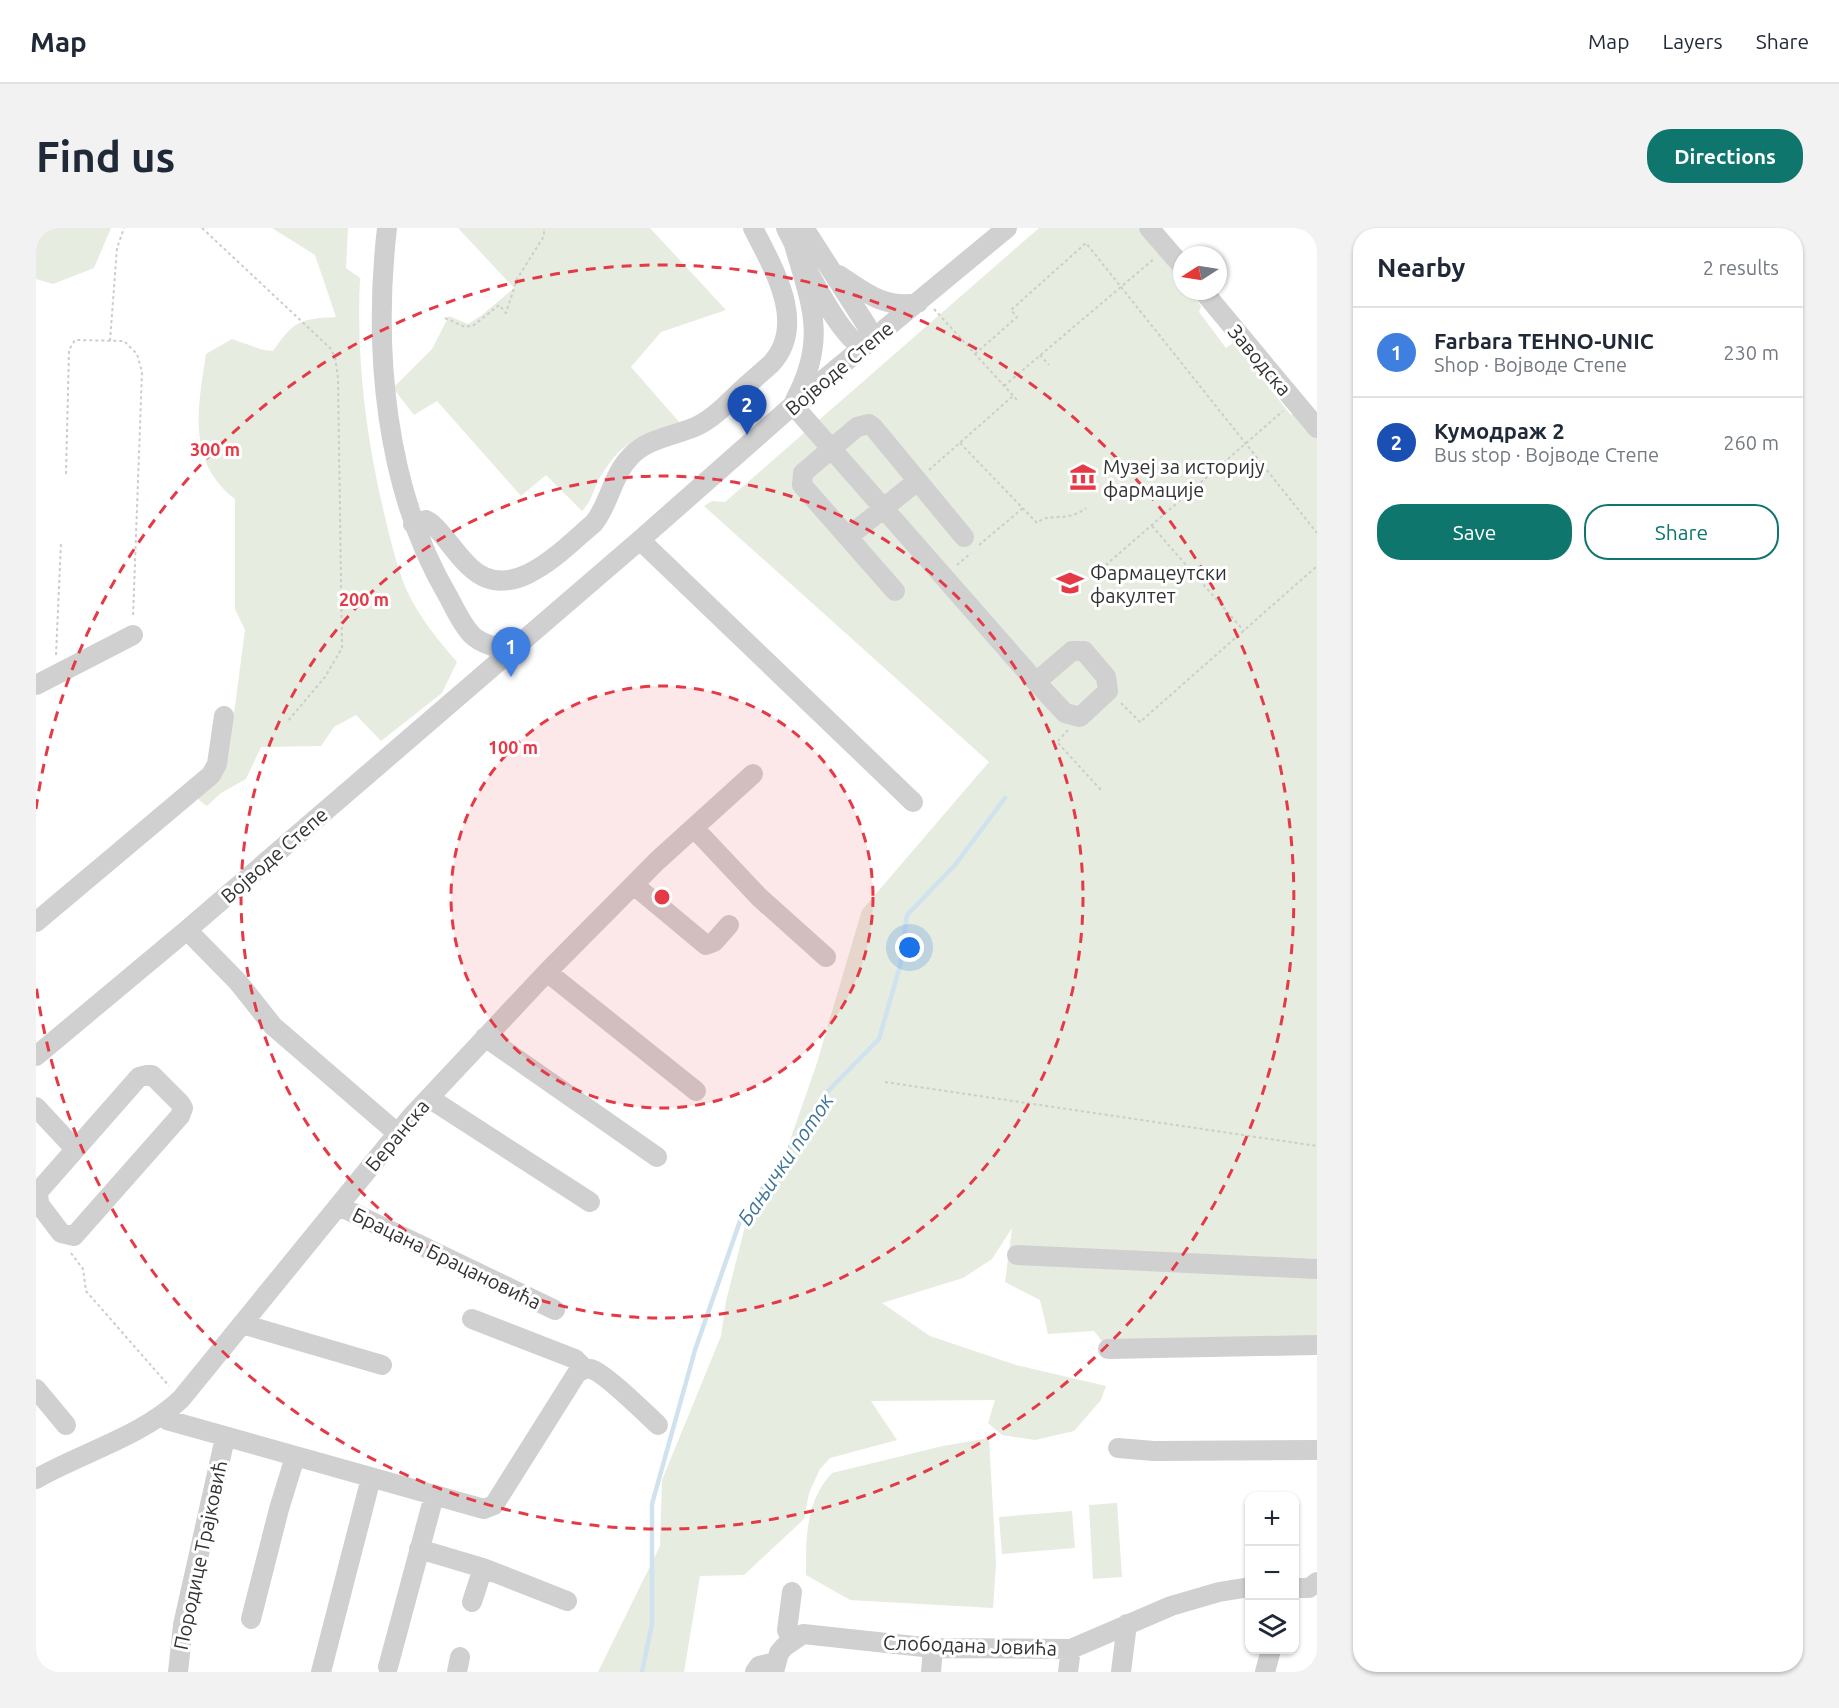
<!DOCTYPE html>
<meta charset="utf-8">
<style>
:root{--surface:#fff;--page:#f2f2f3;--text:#1f2937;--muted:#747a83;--line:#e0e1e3;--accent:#0f766e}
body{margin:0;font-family:Ubuntu,sans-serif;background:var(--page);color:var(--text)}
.controls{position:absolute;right:18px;bottom:18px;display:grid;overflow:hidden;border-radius:12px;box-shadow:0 2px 4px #0004}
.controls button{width:54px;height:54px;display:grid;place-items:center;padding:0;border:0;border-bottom:2px solid var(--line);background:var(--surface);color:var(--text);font:30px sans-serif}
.compass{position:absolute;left:1137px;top:18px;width:54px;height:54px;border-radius:50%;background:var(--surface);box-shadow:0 2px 4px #0004;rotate:258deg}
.you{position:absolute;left:874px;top:720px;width:21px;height:21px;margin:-15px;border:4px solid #fff;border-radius:50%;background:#1a73e8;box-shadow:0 0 0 9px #1a73e833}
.badge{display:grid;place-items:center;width:39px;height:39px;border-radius:50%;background:var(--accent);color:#fff;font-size:20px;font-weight:700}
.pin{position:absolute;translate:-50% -50px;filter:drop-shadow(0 2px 3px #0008)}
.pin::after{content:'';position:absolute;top:32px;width:21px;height:18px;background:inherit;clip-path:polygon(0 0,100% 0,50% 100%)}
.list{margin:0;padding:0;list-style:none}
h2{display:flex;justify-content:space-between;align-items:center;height:78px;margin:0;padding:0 24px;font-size:26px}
h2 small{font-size:20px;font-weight:400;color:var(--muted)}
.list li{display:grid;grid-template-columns:39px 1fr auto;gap:18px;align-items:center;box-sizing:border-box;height:90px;padding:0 24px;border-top:2px solid var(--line)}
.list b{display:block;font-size:22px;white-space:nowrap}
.list p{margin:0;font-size:20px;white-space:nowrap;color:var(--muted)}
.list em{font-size:20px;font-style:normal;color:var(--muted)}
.actions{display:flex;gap:12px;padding:18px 24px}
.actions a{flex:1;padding:14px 0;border:2px solid var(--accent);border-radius:24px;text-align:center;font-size:21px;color:var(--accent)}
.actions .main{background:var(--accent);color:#fff}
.icon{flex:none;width:33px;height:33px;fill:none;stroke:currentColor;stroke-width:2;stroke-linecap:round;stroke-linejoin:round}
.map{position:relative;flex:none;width:1281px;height:1444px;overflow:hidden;border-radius:24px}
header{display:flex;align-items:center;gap:36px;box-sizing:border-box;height:84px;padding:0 30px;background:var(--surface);border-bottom:2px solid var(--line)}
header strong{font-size:28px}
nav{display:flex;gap:33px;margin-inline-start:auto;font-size:21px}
.intro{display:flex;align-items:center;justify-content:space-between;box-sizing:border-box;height:144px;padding:0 36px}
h1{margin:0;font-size:42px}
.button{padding:15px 27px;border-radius:24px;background:var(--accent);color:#fff;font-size:21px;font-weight:700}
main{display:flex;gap:36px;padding:0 36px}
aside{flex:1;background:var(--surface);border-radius:24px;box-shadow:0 2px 4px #0004}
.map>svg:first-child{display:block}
</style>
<header>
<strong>Map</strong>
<nav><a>Map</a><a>Layers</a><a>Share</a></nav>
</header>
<div class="intro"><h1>Find us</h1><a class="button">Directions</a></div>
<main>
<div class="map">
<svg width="1281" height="1444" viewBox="0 0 1281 1444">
<rect width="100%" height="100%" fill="#fff"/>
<path fill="#e6ecdf" d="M 0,0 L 75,0 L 58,40 L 17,56 L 0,51 Z
M 236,0 L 312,0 L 310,40 L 324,50 C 320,131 330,210 349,289 C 355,314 361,340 371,363 C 383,389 402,412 421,434 L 406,465 L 345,513 L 320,487 L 298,499 L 285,518 L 225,519 L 210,551 L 185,565 L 171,578 L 163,572 L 164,557 L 192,531 L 209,402 L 199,381 L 199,271 C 150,233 162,180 170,126 L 196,111 L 227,122 L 237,123 C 258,93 263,91 300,89 L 279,27 Z
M 422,0 L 614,0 L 690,82 L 625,104 L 595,139 L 644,195 C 608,207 589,210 568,243 C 558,256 558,271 546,283 L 510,247 L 485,268 L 401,173 L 378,187 L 357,160 L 396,121 L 413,88 L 432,96 L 446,87 L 478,60 Z
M 1003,0 L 1102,0 L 1146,53 L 1146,63 L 1154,63 L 1165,78 L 1163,84 L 1190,120 L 1197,115 L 1255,187 L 1263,184 L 1281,207 L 1281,1122 L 1072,1121 L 1058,1103 L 1012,1106 L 1004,1072 L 969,1054 L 976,1000 L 956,1031 L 927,1050 L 846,1075 L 894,1108 L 980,1137 L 1070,1158 L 1065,1172 L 1038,1203 L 999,1212 L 966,1207 L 952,1195 L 959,1172 L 835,1173 L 861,1212 L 794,1230 L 784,1241 L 773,1265 L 768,1291 L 708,1347 L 664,1348 L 648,1444 L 562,1444 L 624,1318 L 626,1252 L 685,1108 L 690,1073 L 714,979 L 752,918 L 780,838 L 826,682 L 953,534 L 668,278 L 676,273 L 689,274 Z
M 953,1210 L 960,1335 L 957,1380 L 814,1372 L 770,1347 C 770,1310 769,1274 796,1245 L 907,1218 Z
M 1081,1275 L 1086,1349 L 1057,1351 L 1053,1277 Z
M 1036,1283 L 1039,1320 L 966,1326 L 963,1289 Z"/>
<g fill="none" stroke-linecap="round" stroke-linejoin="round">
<path stroke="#cfe2ee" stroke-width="4.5" d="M 606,1444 L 616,1396 L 616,1276 L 659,1122 L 704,993 L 793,862 L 843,811 L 864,738 L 871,687 L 919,637 L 969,570"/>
<path stroke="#cdcdcd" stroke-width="2" stroke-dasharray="3 3" stroke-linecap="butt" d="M 166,0 L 294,120 L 299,129 L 302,150 L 306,420 L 289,449 L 251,494
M 898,81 L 981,172
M 409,90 L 429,99 L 438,97 L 463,77 L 470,85 L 481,51 L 508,8 L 508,0
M 74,113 L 81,20 L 88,0
M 939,126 L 981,89 L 975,82 L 1050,15 L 1281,305
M 1004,127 L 1013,137
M 968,158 L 1119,30
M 924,215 L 1001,295 C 1015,283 1029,296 1050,280
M 893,242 L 977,168
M 30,246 L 33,122 L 39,112 L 88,113 L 101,126 L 106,144 L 97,389
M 1116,298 L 1208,403
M 943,317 L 987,280
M 921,337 L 935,325
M 1056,349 L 1247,183
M 20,427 L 25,315
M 1085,475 L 1104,494 L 1281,338
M 1032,502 L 1021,514 L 1065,562
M 849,854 L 1281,918
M 35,1025 L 47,1041 L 50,1063 L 133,1158"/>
<path stroke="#d0d0d0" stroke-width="20" d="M 351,0 C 337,122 349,261 412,368 C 419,381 426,397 436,407 C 445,416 462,420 474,423
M 750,0 C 764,28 801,106 826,119
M 768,0 L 831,98 L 836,111
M 1113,0 L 1146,38
M 757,13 C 775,76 792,110 759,172
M 803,47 C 830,65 849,81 882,75
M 1167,63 L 1281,200
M 757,177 L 1000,454 L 1029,485 L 1044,489 L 1072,463 L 1070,449 L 1048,423 L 1036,423 L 1000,454
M 377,296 L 390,292 L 395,295 C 410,308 420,327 435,340 C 476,378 527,321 558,295 C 574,275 576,247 595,228 C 612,210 639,208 661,198 C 680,189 695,171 711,157 C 719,150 727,143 735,136 C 772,96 737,40 717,0
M 812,309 L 880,254
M 604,312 L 877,574
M 859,363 L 766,257 L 767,245 L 821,199 L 833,196 L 838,200 L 928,309
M 0,457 L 97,407
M 658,600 L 723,669 L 790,729
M 598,657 L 670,717 L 678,714 L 693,697
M 0,694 L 175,547 L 181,536 L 188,488
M 151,702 L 202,754 L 237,798 L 361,905
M 511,744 L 660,863
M 449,809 L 621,929
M 0,828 L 151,702 L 604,312 L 757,177 L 971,0
M 111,847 L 116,847 L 144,875 L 147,880 L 144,888 L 38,1008 L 25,1005 L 3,976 L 2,964 L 103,849 Z
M 393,870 L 554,974
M 0,879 L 39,921
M 303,978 L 519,1082
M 981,1027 L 1281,1041
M 436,1091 L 539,1131 L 549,1141
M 206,1096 L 346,1137
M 1072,1121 L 1281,1117
M 0,1161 L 30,1197
M 126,1188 L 131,1192 L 448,1281 L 458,1277 L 541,1145 C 546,1142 549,1140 555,1141 C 569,1145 609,1185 622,1197
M 1082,1220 L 1118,1223 L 1281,1222
M 0,1251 C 47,1224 105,1209 145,1171 L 374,890 L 511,744 L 621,633 L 717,546
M 383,1321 L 447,1340 L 531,1373
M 1258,1360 L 1273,1360 L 1281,1354
M 436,1374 L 447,1340
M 215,1391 L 243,1281 L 259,1229
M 755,1412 L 751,1402 L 756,1364
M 352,1439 L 398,1268
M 142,1444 L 147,1397 L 189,1210
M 285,1444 L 335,1250
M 421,1444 L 424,1429
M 719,1444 L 723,1438 L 740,1434
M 738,1444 L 743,1425 L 748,1419 L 767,1406 L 897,1420 L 1035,1421 L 1135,1378 L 1183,1364 L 1214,1359
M 895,1444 L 897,1420
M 1032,1444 L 1035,1421
M 1085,1444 L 1091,1396
M 1229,1444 L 1235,1422"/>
</g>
<circle cx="626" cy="669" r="211" fill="#e63946" fill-opacity=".12"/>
<g fill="none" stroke="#e63946" stroke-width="3" stroke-dasharray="10 8">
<circle cx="626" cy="669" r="211"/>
<circle cx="626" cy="669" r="421"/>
<path d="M0 581A632 632 0 1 1 0 757"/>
</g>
<defs>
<symbol id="museum-bare" viewBox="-9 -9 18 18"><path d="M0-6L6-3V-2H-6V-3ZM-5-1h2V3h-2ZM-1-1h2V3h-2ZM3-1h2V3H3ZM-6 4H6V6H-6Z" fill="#e63946" stroke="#fff" stroke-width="2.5" paint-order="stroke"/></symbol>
<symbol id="university-bare" viewBox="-9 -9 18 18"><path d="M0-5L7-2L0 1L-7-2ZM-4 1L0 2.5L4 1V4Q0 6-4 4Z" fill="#e63946" stroke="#fff" stroke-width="2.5" paint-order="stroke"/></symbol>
</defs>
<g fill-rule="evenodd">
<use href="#museum-bare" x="1028" y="230" width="38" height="38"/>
<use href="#university-bare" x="1015" y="336" width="38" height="38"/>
</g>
<g text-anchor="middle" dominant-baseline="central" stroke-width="6" stroke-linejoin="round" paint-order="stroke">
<g font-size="20" fill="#333" stroke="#fff">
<text transform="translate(1224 132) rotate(50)">Заводска</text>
<text transform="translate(803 140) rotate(-40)">Војводе Степе</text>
<text transform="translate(238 627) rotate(-41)">Војводе Степе</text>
<text transform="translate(361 907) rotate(-50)">Беранска</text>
<text transform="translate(411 1030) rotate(26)">Брацана Брацановића</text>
<text transform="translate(164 1327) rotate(-78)">Породице Трајковић</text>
<text transform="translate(934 1417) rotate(2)">Слободана Јовића</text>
</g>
<g font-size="20" fill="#333" stroke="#fff" text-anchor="start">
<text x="1067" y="238">Музеј за историју<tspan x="1067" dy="23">фармације</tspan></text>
<text x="1054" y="344">Фармацеутски<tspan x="1054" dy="23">факултет</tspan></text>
</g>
<g font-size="21" font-style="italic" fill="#3f7597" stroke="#fff">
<text transform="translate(749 931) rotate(-56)">Бањички поток</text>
</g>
</g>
<circle cx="626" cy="669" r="9" fill="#e63946" stroke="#fff" stroke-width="3"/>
<g font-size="18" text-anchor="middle" font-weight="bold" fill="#e63946" stroke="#fff" stroke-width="6" stroke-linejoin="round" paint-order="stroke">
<text x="179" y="228">300 m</text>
<text x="328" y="378">200 m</text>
<text x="477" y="526">100 m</text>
</g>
</svg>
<div class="controls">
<button>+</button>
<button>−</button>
<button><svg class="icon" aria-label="layers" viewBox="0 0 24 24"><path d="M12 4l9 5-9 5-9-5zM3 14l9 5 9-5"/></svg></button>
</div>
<svg class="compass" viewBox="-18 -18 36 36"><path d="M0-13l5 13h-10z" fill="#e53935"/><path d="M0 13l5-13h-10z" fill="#747a83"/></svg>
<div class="you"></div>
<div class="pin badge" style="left:475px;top:449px;background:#3f7fe0">1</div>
<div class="pin badge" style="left:711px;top:207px;background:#1a4fb4">2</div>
</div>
<aside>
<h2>Nearby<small>2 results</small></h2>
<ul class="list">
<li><span class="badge" style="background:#3f7fe0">1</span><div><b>Farbara TEHNO-UNIC</b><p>Shop · Војводе Степе</p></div><em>230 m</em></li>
<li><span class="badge" style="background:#1a4fb4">2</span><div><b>Кумодраж 2</b><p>Bus stop · Војводе Степе</p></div><em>260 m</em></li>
</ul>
<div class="actions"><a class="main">Save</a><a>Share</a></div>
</aside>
</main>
